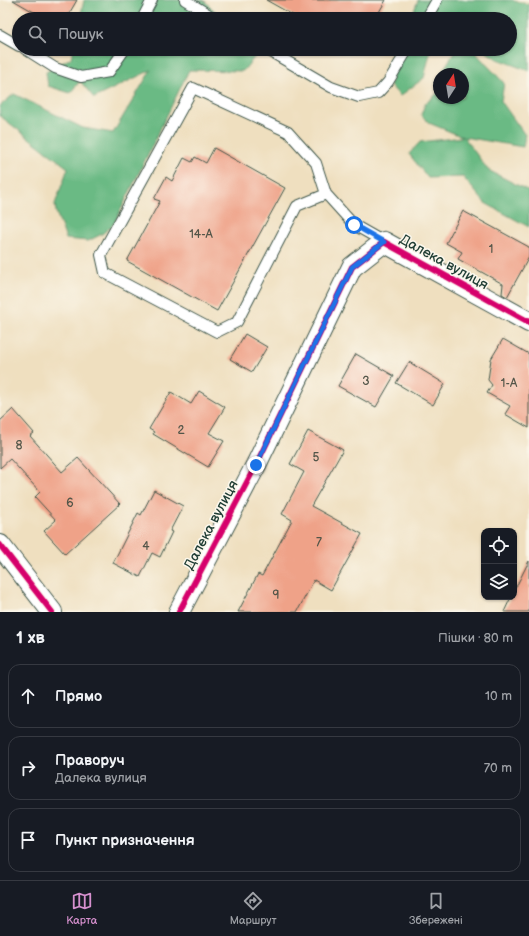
<!DOCTYPE html>
<html lang="uk">
<meta charset="utf-8">
<style>
:root{--surface:#171b24;--page:#20242c;--text:#f1f3f6;--muted:#9ea1a6;--line:#363941;--accent:#d690ce}
body{margin:0;font-family:"Balsamiq Sans",sans-serif;background:var(--page);color:var(--text)}
.controls{position:absolute;right:12px;bottom:12px;display:grid;overflow:hidden;border-radius:8px;box-shadow:0 1px 3px #0004}
.controls button{width:36px;height:36px;display:grid;place-items:center;padding:0;border:0;border-bottom:1px solid var(--line);background:var(--surface);color:var(--text);font:20px sans-serif}
.compass{position:absolute;left:433px;top:68px;width:36px;height:36px;border-radius:50%;background:var(--surface);box-shadow:0 1px 3px #0004;rotate:12deg}
.stop{position:absolute;width:12px;height:12px;margin:-9px;border:3px solid #1a73e8;border-radius:50%;background:#fff}
.stop.end{background:#1a73e8;border-color:#fff;box-shadow:0 1px 4px #0008}
.list{margin:0;padding:0;list-style:none}
h2{display:flex;justify-content:space-between;align-items:center;height:52px;margin:0;padding:0 16px;font-size:17px}
h2 small{font-size:13px;font-weight:400;color:var(--muted)}
.list li{display:grid;grid-template-columns:26px 1fr auto;gap:12px;align-items:center;box-sizing:border-box;height:64px;margin:0 8px 8px;padding:0 8px;border:1px solid var(--line);border-radius:12px}
.list b{display:block;font-size:15px;white-space:nowrap}
.list p{margin:0;font-size:13px;white-space:nowrap;color:var(--muted)}
.list em{font-size:13px;font-style:normal;color:var(--muted)}
.icon{flex:none;width:22px;height:22px;fill:none;stroke:currentColor;stroke-width:2;stroke-linecap:round;stroke-linejoin:round}
.map{position:relative;flex:none;width:529px;height:612px;overflow:hidden}
.search{position:absolute;background:var(--surface);box-shadow:0 1px 3px #0004;left:12px;right:12px;top:12px;height:44px;display:flex;align-items:center;gap:10px;box-sizing:border-box;padding:0 14px;border-radius:22px;color:var(--muted);font-size:15px}
.sheet{height:268px;background:var(--surface)}
nav{display:flex;justify-content:space-around;align-items:center;box-sizing:border-box;height:56px;border-top:1px solid var(--line);background:var(--surface);font-size:11px;color:var(--muted)}
nav a{display:grid;justify-items:center;gap:2px}
nav .on{color:var(--accent)}
.map>svg:first-child{display:block}
</style>
<div class="map">
<svg width="529" height="612" viewBox="0 0 529 612">
<rect width="100%" height="100%" fill="#fbf7ec"/>
<filter id="ink" filterUnits="userSpaceOnUse"><feTurbulence type="fractalNoise" baseFrequency=".025" numOctaves="2"/><feDisplacementMap in="SourceGraphic" scale="8" xChannelSelector="R" yChannelSelector="G"/><feConvolveMatrix kernelMatrix="1 2 1 2 8 2 1 2 1" color-interpolation-filters="sRGB"/></filter>
<filter id="wash" filterUnits="userSpaceOnUse"><feTurbulence type="fractalNoise" baseFrequency=".012" numOctaves="4" result="noise"/><feDisplacementMap in="SourceGraphic" scale="16" xChannelSelector="R" yChannelSelector="G"/><feGaussianBlur stdDeviation="0.9" result="paint"/><feColorMatrix in="noise" values="0 0 0 0 0 0 0 0 0 0 0 0 0 0 0 0 0 1.4 0 .05"/><feComposite in="paint" operator="in"/></filter>
<g filter="url(#wash)">
<rect width="100%" height="100%" fill="#efdfbf"/>
<path fill="#6bba84" stroke="#457c5c" d="M 84,0 L 202,0 L 205,1 L 223,19 L 80,19 Z
M 418,0 L 513,0 L 514,1 L 529,4 L 529,71 L 497,59 L 482,49 L 510,49 L 510,19 L 411,19 Z
M 73,49 L 254,49 L 258,53 L 243,71 L 189,70 L 114,224 L 102,234 L 88,241 L 66,239 L 56,212 L 55,204 L 68,168 L 0,116 L 0,106 L 14,94 L 83,128 L 113,133 L 151,70 L 94,98 L 80,81 L 70,93 L 48,86 L 46,72 L 71,58 Z
M 401,49 L 431,49 L 424,78 L 400,96 L 390,85 Z
M 472,49 L 504,83 L 501,101 L 525,135 L 523,147 L 464,137 L 488,170 L 529,191 L 529,227 L 485,203 L 463,177 L 428,178 L 409,154 L 420,142 L 463,137 L 429,123 L 421,115 L 425,104 L 439,92 L 439,98 L 463,98 L 463,74 L 442,74 L 442,72 L 455,51 Z"/>
<g id="blocks">
<path fill="#efa288" d="M 13,0 L 77,0 L 66,19 L 46,19 Z
M 266,0 L 386,0 L 375,19 L 300,19 Z
M 214,148 L 285,188 L 217,311 L 127,261 L 160,201 L 154,199 L 166,177 L 172,181 L 184,158 L 192,162 L 195,157 L 206,163 Z
M 463,211 L 529,247 L 529,257 L 507,297 L 502,294 L 503,284 L 458,259 L 462,252 L 446,243 Z
M 245,334 L 267,347 L 252,372 L 230,359 Z
M 503,339 L 529,354 L 529,428 L 505,414 L 510,406 L 487,393 L 492,385 L 488,380 L 491,359 Z
M 356,354 L 394,376 L 376,407 L 338,386 Z
M 409,362 L 445,384 L 433,405 L 396,383 Z
M 199,391 L 225,407 L 209,433 L 224,441 L 208,467 L 153,434 L 154,432 L 149,429 L 171,392 L 191,404 Z
M 13,409 L 34,433 L 30,436 L 62,472 L 78,458 L 120,504 L 65,554 L 44,531 L 56,520 L 35,497 L 40,492 L 10,459 L 0,468 L 0,421 Z
M 308,431 L 343,450 L 311,506 L 362,534 L 331,590 L 314,580 L 297,612 L 238,612 L 258,574 L 262,576 L 292,520 L 282,514 L 304,472 L 290,464 Z
M 154,490 L 183,506 L 170,531 L 172,532 L 160,557 L 152,553 L 140,577 L 113,563 L 138,513 L 141,515 Z
M 529,561 L 529,612 L 504,612 L 511,597 L 514,597 L 514,591 Z"/>
</g>
</g>
<g filter="url(#ink)">
<use href="#blocks" fill-opacity="0" stroke="#3e5549" stroke-width="1"/>
<g fill="none" stroke-linecap="round" stroke-linejoin="round">
<defs>
<path id="lane" d="M 185,0 L 216,19
M 142,19 L 152,0
M 426,19 L 437,0
M 0,35 L 19,46
M 25,49 L 55,68 L 81,77 L 109,72 L 125,49
M 266,49 L 331,87 L 359,97 L 378,93 L 388,82 L 408,49
M 326,194 L 316,163 L 288,132 L 193,88 L 101,255 L 105,273 L 217,332 L 237,322 L 297,206 L 326,194 L 354,225 L 384,242"/>
<path id="street" d="M 0,545 L 52,612
M 179,612 L 256,465 L 352,267 L 384,242 L 529,322"/>
</defs>
<use href="#lane" stroke="#3e5549" stroke-width="12"/>
<use href="#street" stroke="#3e5549" stroke-width="22"/>
<use href="#lane" stroke="#fff" stroke-width="10"/>
<use href="#street" stroke="#fff" stroke-width="20"/>
<defs>
<path id="cycleway" d="M 0,545 L 52,612
M 179,612 L 256,465 L 352,267 L 384,242 L 529,322"/>
</defs>
<use href="#cycleway" stroke="#fbf7ec" stroke-width="8"/>
<use href="#cycleway" stroke="#d6006c" stroke-width="6"/>
</g>
</g>
<g fill="none" stroke-linecap="round" stroke-linejoin="round" filter="url(#ink)">
<path stroke="#1a73e8" stroke-width="5" d="M 256,465 L 352,267 L 384,242 L 354,225"/>
</g>
<g text-anchor="middle" dominant-baseline="central" stroke-width="3" stroke-linejoin="round" paint-order="stroke">
<g font-size="12" fill="#535649">
<text x="201" y="234">14-А</text>
<text x="491" y="249">1</text>
<text x="366" y="381">3</text>
<text x="509" y="383">1-А</text>
<text x="181" y="430">2</text>
<text x="19" y="445">8</text>
<text x="316" y="457">5</text>
<text x="70" y="503">6</text>
<text x="319" y="542">7</text>
<text x="146" y="546">4</text>
<text x="276" y="595">9</text>
</g>
<g font-size="14" fill="#1f3d34" stroke="#fbf7ec">
<text transform="translate(444 262) rotate(29)">Далека вулиця</text>
<text transform="translate(211 525) rotate(-62)">Далека вулиця</text>
</g>
</g>
</svg>
<div class="controls">
<button><svg class="icon" aria-label="locate" viewBox="0 0 24 24"><circle cx="12" cy="12" r="6"/><path d="M12 2v4M12 18v4M2 12h4M18 12h4"/></svg></button>
<button><svg class="icon" aria-label="layers" viewBox="0 0 24 24"><path d="M12 4l9 5-9 5-9-5zM3 14l9 5 9-5"/></svg></button>
</div>
<svg class="compass" viewBox="-18 -18 36 36"><path d="M0-13l5 13h-10z" fill="#e53935"/><path d="M0 13l5-13h-10z" fill="#9ea1a6"/></svg>
<div class="stop" style="left:354px;top:225px"></div>
<div class="stop end" style="left:256px;top:465px"></div>
<div class="search"><svg class="icon" aria-label="search" viewBox="0 0 24 24"><circle cx="10" cy="10" r="6"/><path d="M15 15l6 6"/></svg>Пошук</div>
</div>
<section class="sheet">
<h2>1 хв<small>Пішки · 80 m</small></h2>
<ul class="list">
<li><svg class="icon" aria-label="ahead" viewBox="0 0 24 24"><path d="M12 20V5M6 11l6-6 6 6"/></svg><div><b>Прямо</b></div><em>10 m</em></li>
<li><svg class="icon" aria-label="right" viewBox="0 0 24 24"><path d="M7 20v-9h11M14 6l5 5-5 5"/></svg><div><b>Праворуч</b><p>Далека вулиця</p></div><em>70 m</em></li>
<li><svg class="icon" aria-label="arrive" viewBox="0 0 24 24"><path d="M6 21V4h12l-3 4 3 4H6"/></svg><div><b>Пункт призначення</b></div></li>
</ul>
</section>
<nav>
<a class="on"><svg class="icon" aria-label="map" viewBox="0 0 24 24"><path d="M3 6l6-2 6 2 6-2v14l-6 2-6-2-6 2zM9 4v14M15 6v14"/></svg>Карта</a>
<a><svg class="icon" aria-label="directions" viewBox="0 0 24 24"><path d="M12 3l9 9-9 9-9-9zM9 14v-3h6M13 9l2 2-2 2"/></svg>Маршрут</a>
<a><svg class="icon" aria-label="saved" viewBox="0 0 24 24"><path d="M7 4h10v16l-5-4-5 4z"/></svg>Збережені</a>
</nav>
